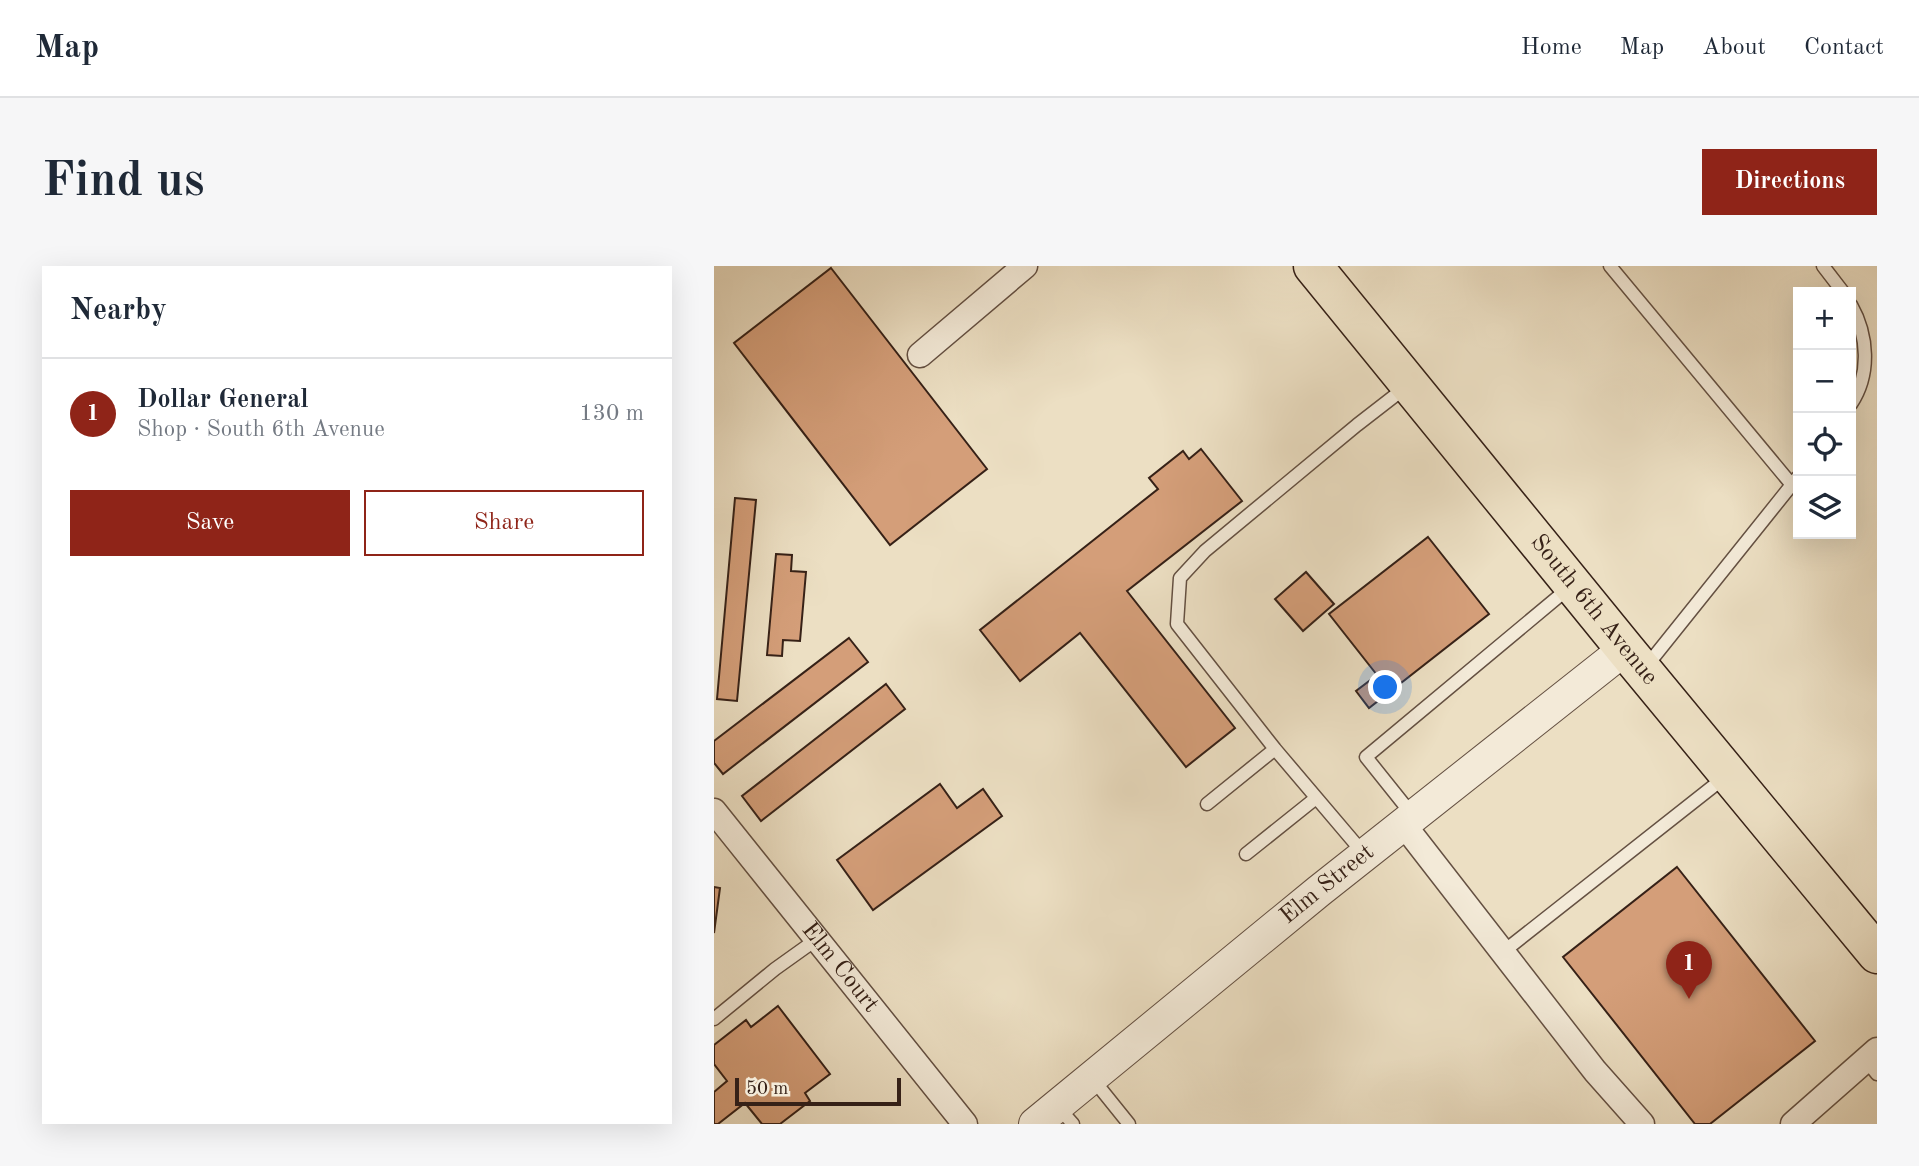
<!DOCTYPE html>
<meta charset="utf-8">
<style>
:root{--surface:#fff;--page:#f6f6f7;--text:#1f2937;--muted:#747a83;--line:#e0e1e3;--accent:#8f2418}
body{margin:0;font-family:"Old Standard TT",serif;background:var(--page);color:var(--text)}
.controls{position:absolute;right:21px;top:21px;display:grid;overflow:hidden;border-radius:0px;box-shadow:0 7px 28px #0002}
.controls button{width:63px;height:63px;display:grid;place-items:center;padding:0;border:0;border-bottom:2px solid var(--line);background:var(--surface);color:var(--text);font:35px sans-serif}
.scale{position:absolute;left:21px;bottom:18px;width:166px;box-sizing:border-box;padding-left:7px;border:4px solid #362117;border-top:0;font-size:19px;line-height:24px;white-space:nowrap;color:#362117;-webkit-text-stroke:5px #f3ead8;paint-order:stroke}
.you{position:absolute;left:672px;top:422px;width:24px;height:24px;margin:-18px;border:5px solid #fff;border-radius:50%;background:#1a73e8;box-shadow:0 0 0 10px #1a73e833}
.badge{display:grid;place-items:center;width:46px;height:46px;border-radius:50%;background:var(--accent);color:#fff;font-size:23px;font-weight:700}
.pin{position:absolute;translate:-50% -58px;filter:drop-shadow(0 2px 4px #0008)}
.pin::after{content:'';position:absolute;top:37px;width:24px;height:21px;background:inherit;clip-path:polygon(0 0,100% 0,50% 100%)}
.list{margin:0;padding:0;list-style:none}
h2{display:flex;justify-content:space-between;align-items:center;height:91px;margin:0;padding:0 28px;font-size:30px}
h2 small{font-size:23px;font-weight:400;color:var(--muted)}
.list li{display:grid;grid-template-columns:46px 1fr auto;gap:21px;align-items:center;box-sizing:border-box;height:112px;padding:0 28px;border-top:2px solid var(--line)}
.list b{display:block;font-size:26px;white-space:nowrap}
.list p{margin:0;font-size:23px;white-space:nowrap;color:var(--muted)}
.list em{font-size:23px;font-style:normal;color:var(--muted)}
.actions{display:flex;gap:14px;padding:21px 28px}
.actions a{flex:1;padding:16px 0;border:2px solid var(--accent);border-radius:0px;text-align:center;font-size:24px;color:var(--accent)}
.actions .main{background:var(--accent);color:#fff}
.icon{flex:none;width:38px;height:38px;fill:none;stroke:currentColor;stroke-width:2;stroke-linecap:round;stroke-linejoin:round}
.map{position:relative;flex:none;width:1163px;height:858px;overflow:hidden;border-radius:0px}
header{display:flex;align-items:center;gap:42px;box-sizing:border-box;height:98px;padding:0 35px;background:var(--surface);border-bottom:2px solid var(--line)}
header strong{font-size:33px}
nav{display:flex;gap:38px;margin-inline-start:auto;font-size:24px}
.intro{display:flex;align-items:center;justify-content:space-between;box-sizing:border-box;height:168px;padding:0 42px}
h1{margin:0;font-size:49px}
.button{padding:18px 32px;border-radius:0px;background:var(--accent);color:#fff;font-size:24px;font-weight:700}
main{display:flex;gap:42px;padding:0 42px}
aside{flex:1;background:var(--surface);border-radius:0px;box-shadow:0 7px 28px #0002}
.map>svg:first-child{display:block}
</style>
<header>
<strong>Map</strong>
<nav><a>Home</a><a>Map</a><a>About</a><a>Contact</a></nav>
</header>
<div class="intro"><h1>Find us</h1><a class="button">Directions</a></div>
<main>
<aside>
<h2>Nearby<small></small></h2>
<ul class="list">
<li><span class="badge">1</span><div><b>Dollar General</b><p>Shop · South 6th Avenue</p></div><em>130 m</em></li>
</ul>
<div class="actions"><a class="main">Save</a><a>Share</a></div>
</aside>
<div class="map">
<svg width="1163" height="858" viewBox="0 0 1163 858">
<rect width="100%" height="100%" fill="#ecdfc3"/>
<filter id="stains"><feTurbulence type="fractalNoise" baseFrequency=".00286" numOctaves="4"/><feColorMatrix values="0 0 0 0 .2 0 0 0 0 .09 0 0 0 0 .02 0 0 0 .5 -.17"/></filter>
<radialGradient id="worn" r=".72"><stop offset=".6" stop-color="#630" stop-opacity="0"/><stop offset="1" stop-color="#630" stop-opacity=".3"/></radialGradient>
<path fill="#d49e79" stroke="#362117" stroke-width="2" d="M 117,2 L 273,203 L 176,279 L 20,77 Z
M 487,183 L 528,235 L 413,325 L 521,462 L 472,501 L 366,367 L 306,415 L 266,364 L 444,223 L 435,212 L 469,185 L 475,193 Z
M 21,232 L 42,234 L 23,435 L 3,433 Z
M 714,271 L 775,348 L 655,442 L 642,425 L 663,409 L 615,348 Z
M 62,288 L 78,289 L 77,305 L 92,306 L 86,375 L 69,374 L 68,390 L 53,389 Z
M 592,306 L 620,338 L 589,365 L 561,333 Z
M 135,372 L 154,396 L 9,508 L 0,497 L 0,475 Z
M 172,418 L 191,443 L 47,555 L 28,530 Z
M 226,518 L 243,542 L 269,523 L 288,550 L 159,644 L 123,594 Z
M 963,601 L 1101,775 L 996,858 L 981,858 L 849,691 Z
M 0,621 L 6,622 L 0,667 Z
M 64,740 L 116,808 L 91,827 L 96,835 L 66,858 L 48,858 L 31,837 L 4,858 L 0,858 L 0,826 L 13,815 L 0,798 L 0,779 L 32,754 L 37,761 Z"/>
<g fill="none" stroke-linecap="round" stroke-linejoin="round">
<defs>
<path id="service" d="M 896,0 L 1078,219
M 1109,0 L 1129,26
M 1137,39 C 1154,69 1157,108 1137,138
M 931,402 L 1084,211
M 493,538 L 561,483
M 700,551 L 652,491 L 856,321
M 532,588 L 602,532
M 651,589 L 561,483 L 463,358 L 466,312 L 491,285 L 643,159 L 692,121
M 789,686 L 1011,511
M 0,753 L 61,703 L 103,673
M 1152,794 L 1163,808
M 378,812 L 415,858
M 343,840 L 359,858"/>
<g id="minor">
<path d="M 206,89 L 311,0"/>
<path id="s1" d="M 0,545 L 251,858"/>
<path d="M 690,559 L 881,805 L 928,858"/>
<path d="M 1079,858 L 1163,784"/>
</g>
<g id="tertiary">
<path id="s2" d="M 321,858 L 605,625 L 911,383"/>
</g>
<g id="primary">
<path id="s3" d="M 599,0 L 911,383 L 1163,688"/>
</g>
</defs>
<use href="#service" stroke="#645042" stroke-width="15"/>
<use href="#minor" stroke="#645042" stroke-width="27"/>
<use href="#tertiary" stroke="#645042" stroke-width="34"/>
<use href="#primary" stroke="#362117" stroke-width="41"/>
<use href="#service" stroke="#f3ead8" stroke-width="12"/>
<use href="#minor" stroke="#f3ead8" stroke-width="24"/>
<use href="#tertiary" stroke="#f3ead8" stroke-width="32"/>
<use href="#primary" stroke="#ecdfc3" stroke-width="38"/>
</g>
<g text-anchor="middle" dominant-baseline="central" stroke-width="7" stroke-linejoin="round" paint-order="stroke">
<g font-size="24" fill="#362117" stroke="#f3ead8">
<text stroke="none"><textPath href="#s3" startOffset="444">South 6th Avenue</textPath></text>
<text stroke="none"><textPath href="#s2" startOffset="378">Elm Street</textPath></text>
<text stroke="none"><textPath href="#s1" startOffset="201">Elm Court</textPath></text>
</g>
</g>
<rect width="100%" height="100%" filter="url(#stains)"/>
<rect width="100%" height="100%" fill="url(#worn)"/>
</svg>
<div class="controls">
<button>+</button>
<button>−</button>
<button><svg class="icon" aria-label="locate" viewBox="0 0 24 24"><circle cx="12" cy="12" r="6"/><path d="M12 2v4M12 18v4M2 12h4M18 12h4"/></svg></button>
<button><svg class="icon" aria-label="layers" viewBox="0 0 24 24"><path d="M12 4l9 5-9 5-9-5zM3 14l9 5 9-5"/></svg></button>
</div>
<div class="scale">50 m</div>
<div class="you"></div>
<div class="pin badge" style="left:975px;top:733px">1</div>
</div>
</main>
